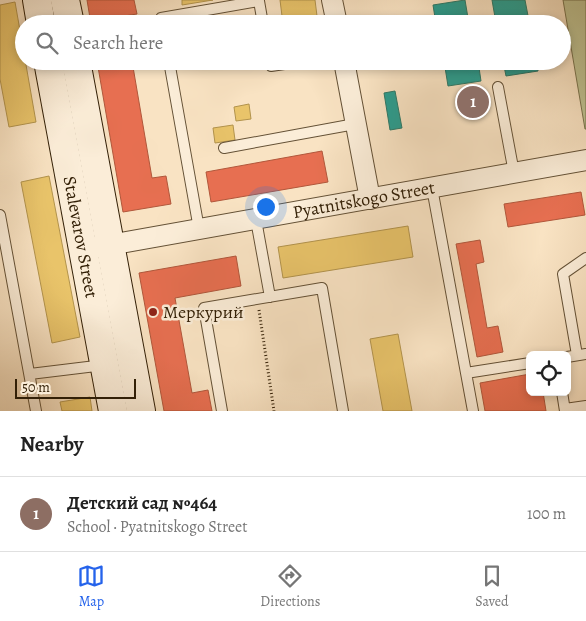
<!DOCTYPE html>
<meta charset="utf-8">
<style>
:root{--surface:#fff;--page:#f2f2f2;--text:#222;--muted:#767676;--line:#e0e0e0;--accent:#2563eb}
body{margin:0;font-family:Alegreya,serif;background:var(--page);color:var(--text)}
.controls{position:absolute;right:15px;bottom:15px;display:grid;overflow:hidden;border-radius:8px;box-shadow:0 2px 8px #0003}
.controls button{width:45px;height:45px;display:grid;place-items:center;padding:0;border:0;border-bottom:1px solid var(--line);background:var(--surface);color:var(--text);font:25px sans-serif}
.scale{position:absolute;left:15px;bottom:12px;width:121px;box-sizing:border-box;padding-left:5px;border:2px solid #332007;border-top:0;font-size:14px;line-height:18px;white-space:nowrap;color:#332007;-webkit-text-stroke:4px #fbedd8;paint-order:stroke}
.you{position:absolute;left:265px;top:206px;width:18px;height:18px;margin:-12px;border:4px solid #fff;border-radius:50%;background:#1a73e8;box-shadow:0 0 0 8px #1a73e833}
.badge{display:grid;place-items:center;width:32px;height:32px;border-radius:50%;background:var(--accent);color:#fff;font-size:16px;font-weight:700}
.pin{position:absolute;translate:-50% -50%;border:2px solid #fff;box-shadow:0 1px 5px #0006}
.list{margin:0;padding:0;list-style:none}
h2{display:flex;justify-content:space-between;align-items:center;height:65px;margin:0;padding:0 20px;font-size:21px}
h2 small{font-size:16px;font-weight:400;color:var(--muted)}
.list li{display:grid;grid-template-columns:32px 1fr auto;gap:15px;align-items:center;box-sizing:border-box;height:75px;padding:0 20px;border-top:1px solid var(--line)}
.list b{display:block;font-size:19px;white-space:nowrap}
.list p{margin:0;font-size:16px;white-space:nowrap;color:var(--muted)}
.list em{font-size:16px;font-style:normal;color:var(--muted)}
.icon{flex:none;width:28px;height:28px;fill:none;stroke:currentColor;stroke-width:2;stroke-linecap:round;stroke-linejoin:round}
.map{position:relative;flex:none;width:586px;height:411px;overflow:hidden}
.search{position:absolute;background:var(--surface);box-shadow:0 2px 8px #0003;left:15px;right:15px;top:15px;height:55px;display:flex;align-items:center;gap:12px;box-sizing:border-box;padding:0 18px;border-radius:28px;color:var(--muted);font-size:19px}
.sheet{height:140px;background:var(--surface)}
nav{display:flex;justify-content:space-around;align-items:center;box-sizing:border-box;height:70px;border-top:1px solid var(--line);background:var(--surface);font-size:14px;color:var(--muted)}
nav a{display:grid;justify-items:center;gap:2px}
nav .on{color:var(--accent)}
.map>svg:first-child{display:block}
</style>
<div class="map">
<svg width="586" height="411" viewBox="0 0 586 411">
<rect width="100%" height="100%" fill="#f9e3c3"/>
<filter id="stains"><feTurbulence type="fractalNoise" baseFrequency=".004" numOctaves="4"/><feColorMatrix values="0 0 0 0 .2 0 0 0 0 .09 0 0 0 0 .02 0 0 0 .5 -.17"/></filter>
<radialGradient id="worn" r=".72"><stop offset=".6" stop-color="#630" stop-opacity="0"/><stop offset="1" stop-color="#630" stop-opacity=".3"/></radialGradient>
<path fill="#bfc393" stroke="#79724d" d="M 563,0 L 586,0 L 586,129 L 585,129 Z"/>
<path fill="#e9c46a" stroke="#b2934c" d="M 182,0 L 213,0 L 182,5 Z
M 280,0 L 315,0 L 318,24 L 283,24 Z
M 15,2 L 36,122 L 9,127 L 0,79 L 0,5 Z
M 249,104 L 251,119 L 236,121 L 234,107 Z
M 233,125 L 235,140 L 215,143 L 213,128 Z
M 49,176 L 80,337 L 52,343 L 21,182 Z
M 408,226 L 413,257 L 283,278 L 278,247 Z
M 398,334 L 412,411 L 383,411 L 370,339 Z
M 90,397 L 92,411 L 62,411 L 60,402 Z"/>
<path fill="#e76f51" stroke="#b1573b" d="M 87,0 L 134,0 L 137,14 L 124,16 L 126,24 L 91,24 Z
M 97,61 L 132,61 L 152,178 L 166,176 L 171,204 L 123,212 Z
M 322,151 L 328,182 L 211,202 L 206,172 Z
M 581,192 L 585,215 L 508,227 L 504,204 Z
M 480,240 L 484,262 L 476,264 L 487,328 L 498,326 L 503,352 L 477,357 L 456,244 Z
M 236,256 L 241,286 L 175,298 L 192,393 L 208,390 L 212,411 L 164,411 L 139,273 Z
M 530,374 L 530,392 L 543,392 L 546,411 L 485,411 L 480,383 Z"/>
<path fill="#2a9d8f" stroke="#2d7866" d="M 465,0 L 469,24 L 436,24 L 433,5 Z
M 492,0 L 525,0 L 529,21 L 490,24 L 496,23 Z
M 444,61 L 478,61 L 481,81 L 448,86 Z
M 503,61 L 537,61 L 538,71 L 506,76 Z
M 395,91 L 402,128 L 390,130 L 384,93 Z"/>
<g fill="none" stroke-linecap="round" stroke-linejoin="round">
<defs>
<path id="lane" d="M 162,24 L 161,18 L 259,1 L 263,24
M 169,61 L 199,229
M 270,61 L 271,66 L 304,61
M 498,87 L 514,173
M 224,148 L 355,124
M 432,188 L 473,411
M 0,215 L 36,411
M 256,220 L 270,297
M 577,355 L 563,274 L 586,258
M 567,357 L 586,354
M 466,373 L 530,363
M 30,374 L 104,365
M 562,392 L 565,411
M 565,409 L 586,406
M 222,411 L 204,308 L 322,288 L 343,411"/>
<g id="street">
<path d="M 332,0 L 337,24"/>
<path d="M 344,61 L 370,199"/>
<path id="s1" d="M 98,247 L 586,160"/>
</g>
<g id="secondary">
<path d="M 37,0 L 41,24"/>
<path d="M 65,0 L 70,24"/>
<path id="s2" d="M 48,61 L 113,411"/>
<path d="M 76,61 L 141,411"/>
</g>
</defs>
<use href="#lane" stroke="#645136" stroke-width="12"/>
<use href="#street" stroke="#645136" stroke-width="22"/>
<use href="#secondary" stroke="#332007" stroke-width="30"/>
<path stroke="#332007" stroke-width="3" stroke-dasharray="1 2.5" stroke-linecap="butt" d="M 259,310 L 274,411"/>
<use href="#lane" stroke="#fbedd8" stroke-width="10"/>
<use href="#street" stroke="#fbedd8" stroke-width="20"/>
<use href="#secondary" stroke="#fbedd8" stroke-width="28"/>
</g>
<circle fill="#8f2418" stroke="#fbedd8" stroke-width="2" cx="153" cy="312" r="5"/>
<g text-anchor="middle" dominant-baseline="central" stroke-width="5" stroke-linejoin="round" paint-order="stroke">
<g font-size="18" fill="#332007" stroke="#fbedd8">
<text stroke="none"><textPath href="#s1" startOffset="270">Pyatnitskogo Street</textPath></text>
<text stroke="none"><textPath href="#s2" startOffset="179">Stalevarov Street</textPath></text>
</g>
<g font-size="18" fill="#332007" stroke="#fbedd8" text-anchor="start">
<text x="163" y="312">Меркурий</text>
</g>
</g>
<rect width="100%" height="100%" filter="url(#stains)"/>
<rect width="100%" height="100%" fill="url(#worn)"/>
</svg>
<div class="controls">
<button><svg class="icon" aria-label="locate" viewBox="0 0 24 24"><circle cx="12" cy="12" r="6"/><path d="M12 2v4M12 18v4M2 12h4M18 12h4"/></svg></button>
</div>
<div class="scale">50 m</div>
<div class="you"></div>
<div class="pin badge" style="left:473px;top:102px;background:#8d6e63">1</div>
<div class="search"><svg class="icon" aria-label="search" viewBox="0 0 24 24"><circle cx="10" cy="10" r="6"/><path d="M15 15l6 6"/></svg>Search here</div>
</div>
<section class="sheet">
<h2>Nearby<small></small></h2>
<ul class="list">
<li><span class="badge" style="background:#8d6e63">1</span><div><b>Детский сад №464</b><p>School · Pyatnitskogo Street</p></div><em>100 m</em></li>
</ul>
</section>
<nav>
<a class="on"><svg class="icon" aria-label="map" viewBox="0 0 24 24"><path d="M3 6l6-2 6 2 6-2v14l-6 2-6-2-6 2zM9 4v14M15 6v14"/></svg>Map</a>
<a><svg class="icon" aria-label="directions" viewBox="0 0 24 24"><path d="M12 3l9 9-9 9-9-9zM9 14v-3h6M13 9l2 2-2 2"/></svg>Directions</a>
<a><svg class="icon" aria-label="saved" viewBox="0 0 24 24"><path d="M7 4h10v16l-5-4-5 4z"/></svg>Saved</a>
</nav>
